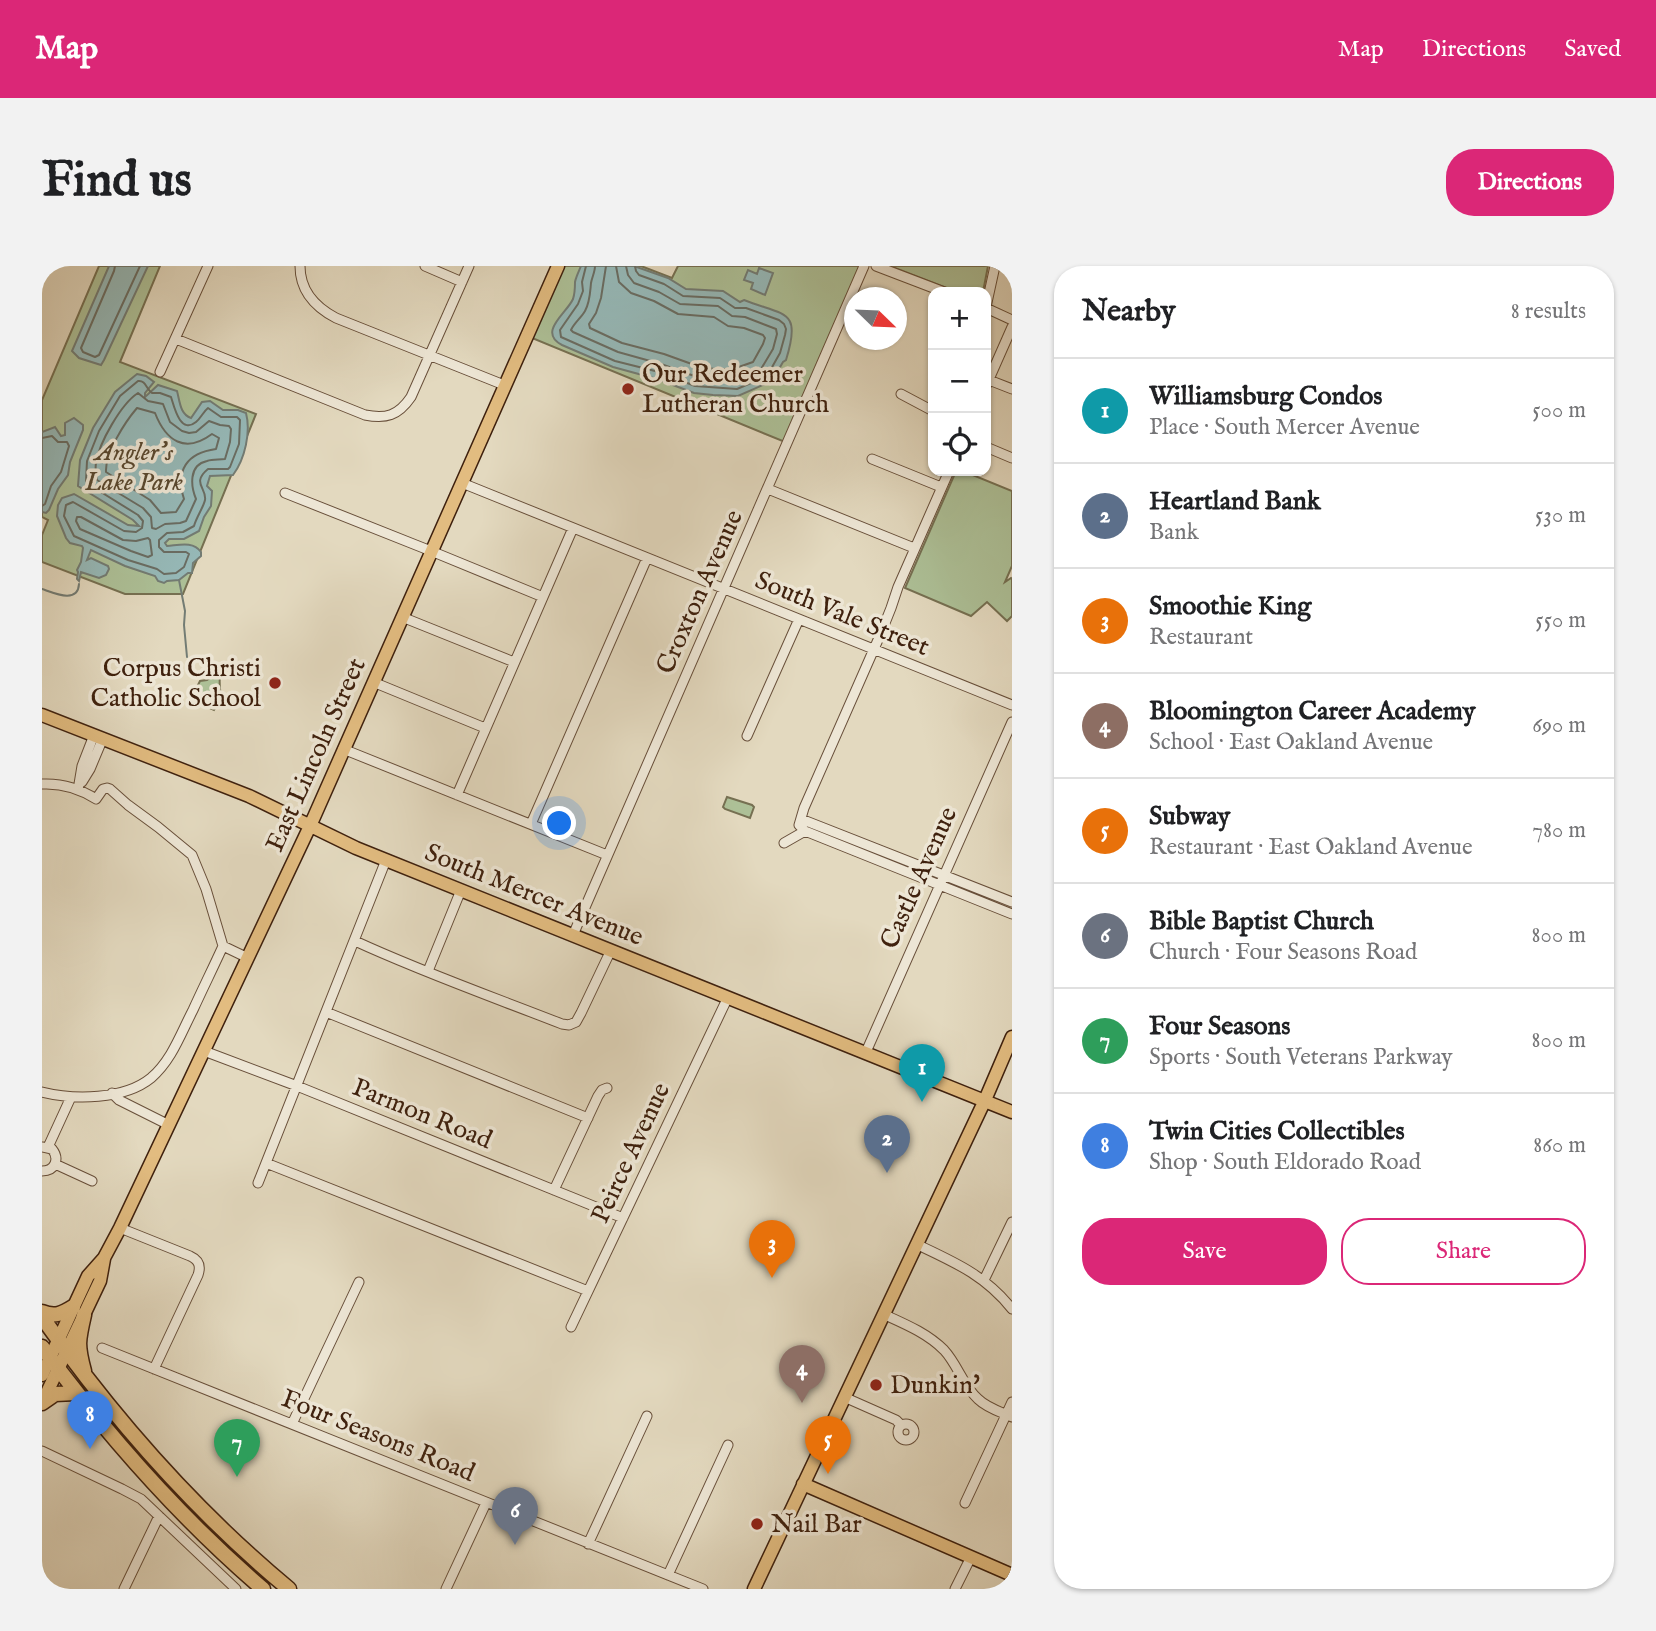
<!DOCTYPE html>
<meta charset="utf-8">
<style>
:root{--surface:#fff;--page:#f2f2f2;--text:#202124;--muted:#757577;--line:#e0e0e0;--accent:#db2777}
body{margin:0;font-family:"IM FELL English",serif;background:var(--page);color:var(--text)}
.controls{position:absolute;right:21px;top:21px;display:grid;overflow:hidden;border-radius:14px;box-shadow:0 2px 5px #0004}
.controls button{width:63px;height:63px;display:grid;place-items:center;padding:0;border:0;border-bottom:2px solid var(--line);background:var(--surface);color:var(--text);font:35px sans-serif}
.compass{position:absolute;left:802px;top:21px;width:63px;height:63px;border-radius:50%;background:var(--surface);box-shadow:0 2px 5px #0004;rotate:113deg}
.you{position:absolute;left:518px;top:558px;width:24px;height:24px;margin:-18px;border:5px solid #fff;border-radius:50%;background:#1a73e8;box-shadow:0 0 0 10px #1a73e833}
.badge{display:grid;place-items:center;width:46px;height:46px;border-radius:50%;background:var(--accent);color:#fff;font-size:23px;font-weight:700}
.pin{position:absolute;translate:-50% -58px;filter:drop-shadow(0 2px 4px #0008)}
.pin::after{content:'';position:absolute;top:37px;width:24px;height:21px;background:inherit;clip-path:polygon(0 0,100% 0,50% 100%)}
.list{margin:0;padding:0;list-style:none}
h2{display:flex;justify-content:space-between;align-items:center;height:91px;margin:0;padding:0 28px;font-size:30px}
h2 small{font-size:23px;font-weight:400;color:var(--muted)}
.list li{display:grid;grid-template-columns:46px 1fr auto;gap:21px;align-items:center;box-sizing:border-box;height:105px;padding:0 28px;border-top:2px solid var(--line)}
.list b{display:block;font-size:26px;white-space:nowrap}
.list p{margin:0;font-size:23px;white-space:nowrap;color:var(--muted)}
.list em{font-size:23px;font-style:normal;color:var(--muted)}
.actions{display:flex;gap:14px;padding:21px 28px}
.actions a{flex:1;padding:16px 0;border:2px solid var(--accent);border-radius:28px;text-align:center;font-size:24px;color:var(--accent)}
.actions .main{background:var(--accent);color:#fff}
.icon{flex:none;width:38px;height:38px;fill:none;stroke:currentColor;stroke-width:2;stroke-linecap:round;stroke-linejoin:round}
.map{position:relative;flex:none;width:970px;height:1323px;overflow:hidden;border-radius:28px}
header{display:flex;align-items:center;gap:42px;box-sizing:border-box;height:98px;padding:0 35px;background:var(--accent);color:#fff}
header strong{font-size:33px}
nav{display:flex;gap:38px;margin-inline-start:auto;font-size:24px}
.intro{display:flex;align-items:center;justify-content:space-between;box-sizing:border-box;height:168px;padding:0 42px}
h1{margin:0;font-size:49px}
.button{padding:18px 32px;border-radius:28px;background:var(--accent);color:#fff;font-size:24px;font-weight:700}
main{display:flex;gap:42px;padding:0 42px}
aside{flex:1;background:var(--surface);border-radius:28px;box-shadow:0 2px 5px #0004}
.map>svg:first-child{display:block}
</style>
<header>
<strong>Map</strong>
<nav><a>Map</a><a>Directions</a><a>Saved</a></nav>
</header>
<div class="intro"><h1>Find us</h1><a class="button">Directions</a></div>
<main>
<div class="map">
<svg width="970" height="1323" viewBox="0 0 970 1323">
<rect width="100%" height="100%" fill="#e3d9bf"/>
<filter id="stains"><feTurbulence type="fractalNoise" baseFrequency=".00286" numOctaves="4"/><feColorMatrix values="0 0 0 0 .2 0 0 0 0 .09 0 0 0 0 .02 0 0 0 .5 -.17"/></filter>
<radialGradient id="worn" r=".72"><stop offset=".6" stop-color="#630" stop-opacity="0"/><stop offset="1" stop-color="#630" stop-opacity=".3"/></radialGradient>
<path fill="#adc097" stroke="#767052" stroke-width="2" d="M 57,0 L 118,0 L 78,96 L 214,148 L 141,328 L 83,328 L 0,296 L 0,269 L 6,254 L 0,251 L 0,134 Z
M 522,0 L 599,0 L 630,12 L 636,0 L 819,0 L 743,176 L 490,72 Z
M 848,0 L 946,0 L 941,26 L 915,26 Z
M 914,205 L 921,205 L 970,225 L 970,300 L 963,316 L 969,312 L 970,313 L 970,350 L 965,355 L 945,336 L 929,350 L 863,322 Z
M 175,407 L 178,409 C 176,427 183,428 172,444 L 161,439 L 164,429 L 155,426 L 154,423 L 158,415 L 165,414 Z
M 685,531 L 710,539 L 712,541 L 708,552 L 683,543 L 681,541 Z"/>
<path fill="#96b9b8" stroke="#737c74" stroke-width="2" d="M 67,0 L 106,0 L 62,94 L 59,99 L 37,92 L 30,85 Z
M 539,0 L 592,0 L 626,12 L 644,23 L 681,25 L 698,36 L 702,34 C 743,50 760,43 744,94 L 741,96 L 730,115 L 696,130 L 671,129 L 652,127 L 615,113 L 571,101 L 520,79 C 495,66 525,47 531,33 C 533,27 533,22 533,16 C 534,11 537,5 539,0 Z
M 717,2 L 731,7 L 723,29 L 709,23 L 711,17 L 702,14 L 706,4 L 715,8 Z
M 95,108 L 104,110 L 112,116 L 103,127 L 103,131 L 116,119 L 135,125 C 138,136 138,148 149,152 L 160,136 L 168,135 L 181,144 L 196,144 L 204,147 C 209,166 203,193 191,209 L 168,210 L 165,220 L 170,225 L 169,240 L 162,251 L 157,265 L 142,273 L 127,273 L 123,277 L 125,280 C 138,279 151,275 159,286 L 159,290 L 151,297 L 150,307 L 146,307 L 137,314 L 125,315 L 122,317 L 116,315 L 113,310 L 83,300 L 49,284 L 45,294 L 49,292 L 66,300 L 67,303 L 64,309 L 57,312 L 39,306 L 37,315 L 35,313 L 36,306 L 35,304 L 39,296 L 41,282 L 40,280 L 28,277 L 24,272 L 15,250 L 16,239 L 20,232 L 32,228 L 86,259 L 97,260 L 91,254 L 36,220 L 38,194 L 51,162 L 73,126 Z
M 32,152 L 41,159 L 41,164 L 28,196 L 26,209 L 16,223 L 7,244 L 4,247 L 0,246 L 0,166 L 13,161 L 19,170 L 23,169 L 23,157 Z"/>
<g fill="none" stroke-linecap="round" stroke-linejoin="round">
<path stroke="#6a6d63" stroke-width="2" d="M 73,0 L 72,5 L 39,82 L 41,86 L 53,91 L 57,89 L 98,0
M 544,0 L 540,16 L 541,25 L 536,38 L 518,64 L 519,71 L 573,95 L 617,106 L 653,120 L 695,123 L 725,110 L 738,87 L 743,69 L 744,63 L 742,58 L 737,54 L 704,42 L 693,42 L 678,32 L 641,30 L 622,18 L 597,9 L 594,5 L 593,0
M 553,0 C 553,6 550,11 549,17 C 548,27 548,36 543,45 C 539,52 532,57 529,64 L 531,66 L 576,86 L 619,98 L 655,111 L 693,114 L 719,103 L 731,83 L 735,68 L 734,63 L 703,51 L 690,50 L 676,40 L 638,38 L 617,26 L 592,17 L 586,9 L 584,0
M 564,0 L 559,32 L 554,47 L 547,58 L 548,62 L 580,77 L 622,88 L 658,101 L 673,103 L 691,103 L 711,96 L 721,78 L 723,72 L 721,69 L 702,62 L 686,60 L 672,51 L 636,48 L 612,35 L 589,27 L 577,16 L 574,0
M 96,115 C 104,114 104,123 110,127 L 118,127 L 129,131 C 132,140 138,169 154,156 C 159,152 161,146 166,142 L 179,151 L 195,151 L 198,154 L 197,178 L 188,201 L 186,203 L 166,203 C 149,217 165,222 163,234 C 162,240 154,252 152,260 L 141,266 L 125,267 L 117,274 L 117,281 L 122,286 L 144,286 L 147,288 L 142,301 L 134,307 L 122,308 L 115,303 L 86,294 L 32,270 L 22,250 L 24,239 L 31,236 L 82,265 L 94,266 L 100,262 L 101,255 L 96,249 L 46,218 L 44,215 L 45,195 L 57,165 L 78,130 Z
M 96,127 L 106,135 L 121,138 L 128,156 L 140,165 L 147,167 L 154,166 L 167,155 L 178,159 L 187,160 L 189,163 L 188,176 L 183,193 C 177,194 171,193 165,195 C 146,199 149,221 154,233 L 144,255 L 138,257 L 123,258 L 114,263 L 110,262 L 109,251 L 101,242 L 55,214 C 54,209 53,203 54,197 C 57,177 79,138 96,127 Z
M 95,142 L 113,147 C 124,175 143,188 170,168 L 177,172 L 174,183 C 145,187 133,204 142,233 L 134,246 L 119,247 L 108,234 L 64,206 C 63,187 83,156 95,142 Z
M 0,172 L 10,170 L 16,176 L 25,176 L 27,180 L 19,206 L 9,220 L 3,238 L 0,240
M 35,251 L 39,251 L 81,274 L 94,275 L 106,272 L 108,274 L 110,289 L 106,291 L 89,285 L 38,263 L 34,255 Z"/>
<path stroke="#737c74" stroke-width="2" d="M 137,314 L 143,345 L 142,359 L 145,391
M 0,323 C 12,327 36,338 37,318"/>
<defs>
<path id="minor" d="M 258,0 C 258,25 273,41 294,52 L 462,119
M 383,0 L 420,16
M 834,0 L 902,26
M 944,41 L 953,0
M 944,42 L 970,54
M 134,73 L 323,149 C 344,153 356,150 369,131 L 427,0
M 118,106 L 166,0
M 947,114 L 970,123
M 944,120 L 970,61
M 859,128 L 891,145
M 944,181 L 970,192
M 830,193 L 899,221
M 420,217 L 970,439
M 726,223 L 872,282
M 243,227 L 389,285 L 501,331
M 360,351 L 472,396
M 331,416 L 443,462
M 705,470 L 757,353
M 301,483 L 565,589
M 40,516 L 48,503 L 61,472
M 0,518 C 20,517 37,522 54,533 L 61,523 L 65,522 L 68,523 L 86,539 L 116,561 L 150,589 L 164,623 L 181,680 C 171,702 161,722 151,744 C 139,767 130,794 109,812 C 82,834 32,834 0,826
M 36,524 L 40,500 L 52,469
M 415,529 L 531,262
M 759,553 L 970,636
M 489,558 L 605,292
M 763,565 L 757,559 L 762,542 L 839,367 L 849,342 L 856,321 L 907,205
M 763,565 L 970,648
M 742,577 L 763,565
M 531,669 L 822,0
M 313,675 C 380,706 451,731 520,758 L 527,759 L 534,756 L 539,747 L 569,684
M 181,680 L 206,692
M 386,705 L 419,624
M 284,746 L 546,852
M 162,785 L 255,820 L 581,952
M 824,786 L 970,456
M 70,827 L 77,834 L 127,859
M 0,881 L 10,883 C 18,893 13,905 0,905
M 6,881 L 29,831
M 224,897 L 546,1025
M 13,898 L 50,915
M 216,917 L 344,594
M 512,924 L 556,830 L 560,824 L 565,822
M 78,962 L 148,990 C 157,994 159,1000 156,1009 L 112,1103
M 874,978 C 912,996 943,1009 970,1043
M 942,1014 L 970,956
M 841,1048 C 863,1058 885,1067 902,1084 C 916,1099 921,1120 936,1133 C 945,1142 959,1146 970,1151
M 529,1061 L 686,731
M 60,1082 L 661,1323
M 802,1131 L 854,1154 L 859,1159
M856 1166a8 8 0 1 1 16 0a8 8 0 1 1-16 0Z
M 250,1158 L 317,1016
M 0,1185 L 80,1223 L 99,1233 L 194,1323
M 923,1237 L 970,1136
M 546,1278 L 605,1150
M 626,1309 L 686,1179
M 82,1323 L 117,1250
M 404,1323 L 444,1237
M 913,1323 L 929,1291"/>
<path id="major" d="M 0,449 L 207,530 L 314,582 L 970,846
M 0,1109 L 46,1010 L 62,992 L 78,962 L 268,560 L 516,0
M 0,1137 L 58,1015 L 62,993
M 761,1218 L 970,1309
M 712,1323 L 943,834 L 970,771"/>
<path id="highway" d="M 0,1046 C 13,1051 20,1048 31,1041
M 42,1049 C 36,1075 35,1079 42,1105
M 0,1051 C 71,1152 152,1244 247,1323
M 0,1081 C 65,1169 137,1251 221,1323
M 0,1137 L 13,1128 L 34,1127"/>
</defs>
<use href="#minor" stroke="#684f3a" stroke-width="11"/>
<use href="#major" stroke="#3f210e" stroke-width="15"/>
<use href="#highway" stroke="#3f210e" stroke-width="17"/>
<use href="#minor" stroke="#ede6d5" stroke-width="9"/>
<use href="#major" stroke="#e2bc80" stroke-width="12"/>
<use href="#highway" stroke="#e2bc80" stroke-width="14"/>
</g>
<g fill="#8f2418" stroke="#ede6d5" stroke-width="2.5">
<circle cx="586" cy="123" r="7"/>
<circle cx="233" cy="417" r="7"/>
<circle cx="834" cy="1119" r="7"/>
<circle cx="715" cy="1258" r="7"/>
</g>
<g text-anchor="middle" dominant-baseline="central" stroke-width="7" stroke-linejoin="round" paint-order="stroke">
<g font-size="26" fill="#3f210e" stroke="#ede6d5" text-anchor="start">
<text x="600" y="108">Our Redeemer<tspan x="600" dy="30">Lutheran Church</tspan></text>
<text x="219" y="402" text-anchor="end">Corpus Christi<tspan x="219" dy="30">Catholic School</tspan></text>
<text x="848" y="1119">Dunkin'</text>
<text x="729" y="1258">Nail Bar</text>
</g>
<g font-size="26" font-style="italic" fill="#5a4930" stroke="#ede6d5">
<text x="92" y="186">Angler’s<tspan x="92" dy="30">Lake Park</tspan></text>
</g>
<g font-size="26" fill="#3f210e" stroke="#ede6d5">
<text transform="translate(658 326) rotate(-66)">Croxton Avenue</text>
<text transform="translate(800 348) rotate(22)">South Vale Street</text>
<text transform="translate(274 489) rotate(-66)">East Lincoln Street</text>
<text transform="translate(877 612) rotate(-66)">Castle Avenue</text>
<text transform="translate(492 629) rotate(22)">South Mercer Avenue</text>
<text transform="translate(380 848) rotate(22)">Parmon Road</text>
<text transform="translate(589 887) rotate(-65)">Peirce Avenue</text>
<text transform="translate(336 1170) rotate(22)">Four Seasons Road</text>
</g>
</g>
<rect width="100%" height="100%" filter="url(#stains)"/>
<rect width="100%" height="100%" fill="url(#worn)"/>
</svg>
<div class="controls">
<button>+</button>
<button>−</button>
<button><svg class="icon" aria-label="locate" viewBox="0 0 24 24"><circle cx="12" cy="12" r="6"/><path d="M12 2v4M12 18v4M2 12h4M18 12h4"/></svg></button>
</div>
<svg class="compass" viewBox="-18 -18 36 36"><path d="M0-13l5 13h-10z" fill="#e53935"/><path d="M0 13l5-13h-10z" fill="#757577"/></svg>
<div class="you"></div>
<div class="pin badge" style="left:880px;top:836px;background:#0f9aa8">1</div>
<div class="pin badge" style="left:845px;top:907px;background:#5c6f8a">2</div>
<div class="pin badge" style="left:730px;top:1012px;background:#e8710a">3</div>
<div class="pin badge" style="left:760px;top:1137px;background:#8d6e63">4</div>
<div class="pin badge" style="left:786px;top:1208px;background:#e8710a">5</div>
<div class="pin badge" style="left:473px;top:1279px;background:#6b7280">6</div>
<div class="pin badge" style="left:195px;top:1211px;background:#2e9e5b">7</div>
<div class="pin badge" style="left:48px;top:1183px;background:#3f7fe0">8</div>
</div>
<aside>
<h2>Nearby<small>8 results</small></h2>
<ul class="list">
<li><span class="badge" style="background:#0f9aa8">1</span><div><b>Williamsburg Condos</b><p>Place · South Mercer Avenue</p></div><em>500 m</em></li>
<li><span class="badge" style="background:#5c6f8a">2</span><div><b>Heartland Bank</b><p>Bank</p></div><em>530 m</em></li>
<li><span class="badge" style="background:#e8710a">3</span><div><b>Smoothie King</b><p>Restaurant</p></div><em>550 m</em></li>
<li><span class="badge" style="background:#8d6e63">4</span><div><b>Bloomington Career Academy</b><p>School · East Oakland Avenue</p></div><em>690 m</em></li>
<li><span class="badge" style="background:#e8710a">5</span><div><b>Subway</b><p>Restaurant · East Oakland Avenue</p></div><em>780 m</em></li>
<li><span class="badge" style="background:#6b7280">6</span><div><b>Bible Baptist Church</b><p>Church · Four Seasons Road</p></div><em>800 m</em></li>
<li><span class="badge" style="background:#2e9e5b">7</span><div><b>Four Seasons</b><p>Sports · South Veterans Parkway</p></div><em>800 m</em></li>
<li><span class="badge" style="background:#3f7fe0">8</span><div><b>Twin Cities Collectibles</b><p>Shop · South Eldorado Road</p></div><em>860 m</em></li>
</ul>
<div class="actions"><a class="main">Save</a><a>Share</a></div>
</aside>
</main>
